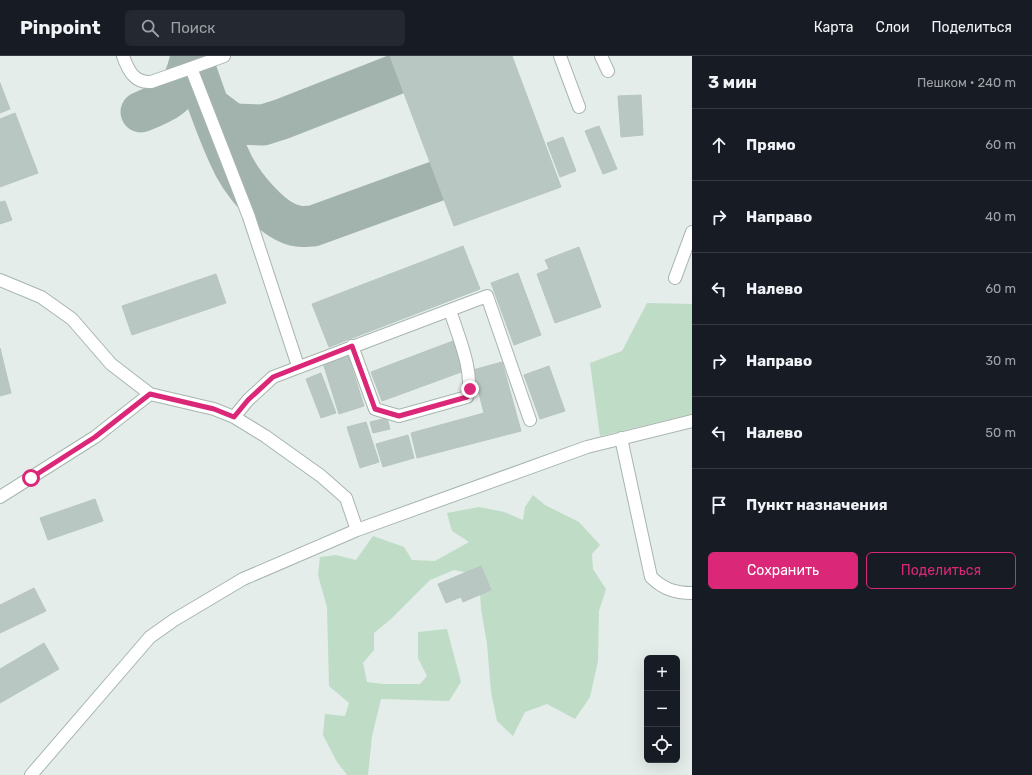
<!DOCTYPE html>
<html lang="ru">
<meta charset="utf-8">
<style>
:root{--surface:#171b24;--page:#242831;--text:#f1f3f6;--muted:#9ea1a6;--line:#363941;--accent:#db2777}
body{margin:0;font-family:Rubik,sans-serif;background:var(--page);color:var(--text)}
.controls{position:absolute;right:12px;bottom:12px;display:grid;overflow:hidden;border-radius:6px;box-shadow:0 4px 16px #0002}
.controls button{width:36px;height:36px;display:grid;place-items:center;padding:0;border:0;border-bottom:1px solid var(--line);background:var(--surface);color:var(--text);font:20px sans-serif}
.stop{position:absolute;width:12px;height:12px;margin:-9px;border:3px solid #db2777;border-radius:50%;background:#fff}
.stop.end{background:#db2777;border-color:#fff;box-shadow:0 1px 4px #0008}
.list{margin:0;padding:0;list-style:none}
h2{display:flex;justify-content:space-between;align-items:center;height:52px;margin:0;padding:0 16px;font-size:17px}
h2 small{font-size:13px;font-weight:400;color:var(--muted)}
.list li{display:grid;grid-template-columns:26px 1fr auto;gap:12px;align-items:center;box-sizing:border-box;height:72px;padding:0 16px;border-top:1px solid var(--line)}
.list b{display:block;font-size:15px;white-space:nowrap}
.list em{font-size:13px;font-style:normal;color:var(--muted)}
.actions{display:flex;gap:8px;padding:12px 16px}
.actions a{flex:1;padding:9px 0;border:1px solid var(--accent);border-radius:6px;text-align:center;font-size:14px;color:var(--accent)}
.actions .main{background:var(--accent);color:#fff}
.icon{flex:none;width:22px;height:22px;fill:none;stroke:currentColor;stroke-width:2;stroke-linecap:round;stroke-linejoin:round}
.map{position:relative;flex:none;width:692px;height:719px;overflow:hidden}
header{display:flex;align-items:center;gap:24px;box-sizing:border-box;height:56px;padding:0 20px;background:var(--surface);border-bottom:1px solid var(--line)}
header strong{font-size:19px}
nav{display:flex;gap:22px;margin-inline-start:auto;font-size:14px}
.search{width:280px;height:36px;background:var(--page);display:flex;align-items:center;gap:10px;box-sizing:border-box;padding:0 14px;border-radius:6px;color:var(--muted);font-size:15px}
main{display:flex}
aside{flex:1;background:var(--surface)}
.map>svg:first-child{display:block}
</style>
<header>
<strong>Pinpoint</strong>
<div class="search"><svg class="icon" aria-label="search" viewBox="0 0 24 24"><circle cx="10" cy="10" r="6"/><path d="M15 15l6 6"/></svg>Поиск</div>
<nav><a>Карта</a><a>Слои</a><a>Поделиться</a></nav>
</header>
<main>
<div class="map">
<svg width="692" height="719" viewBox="0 0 692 719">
<rect width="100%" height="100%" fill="#e4ede9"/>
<path fill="#bedcc6" d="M 647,247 L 692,248 L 692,358 L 600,380 L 590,307 L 622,295 Z
M 533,439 L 545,449 L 579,466 L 600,489 L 592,498 L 593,513 L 606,533 L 599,555 L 598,605 L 590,641 L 575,663 L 547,648 L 525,656 L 513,680 L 497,665 L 491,636 L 487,588 L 481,553 L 479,519 L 454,514 L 430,524 L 391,563 L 374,577 L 374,594 L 363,607 L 367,626 L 383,628 L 420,628 L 427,620 L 418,602 L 418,576 L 447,573 L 461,626 L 449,645 L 381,643 L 372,680 L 368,719 L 347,719 L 337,706 L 323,679 L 325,658 L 345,660 L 349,647 L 329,630 L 327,551 L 318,519 L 320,501 L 336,499 L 356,504 L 373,480 L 404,491 L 412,504 L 435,505 L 469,486 L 452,475 L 447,457 L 479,451 L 504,456 L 523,464 L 525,451 Z"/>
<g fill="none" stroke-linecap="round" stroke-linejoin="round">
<path stroke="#a2b3ae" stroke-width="41" d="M 191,0 C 203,33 214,68 229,100 C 239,124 271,166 298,170 C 302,171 308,170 313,170 L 437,125
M 210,51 L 227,64 L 235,68 L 263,69 L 282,63 L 397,18
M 141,56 C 174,43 183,36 191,0"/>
</g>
<path fill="#b9c7c2" stroke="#b7c6c0" d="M 390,0 L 512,0 L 561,131 L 454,170 Z
M 0,27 L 10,53 L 0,57 Z
M 641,39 L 643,79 L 621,81 L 618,40 Z
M 15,57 L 38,117 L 0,131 L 0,63 Z
M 599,70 L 617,113 L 603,118 L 585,75 Z
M 563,81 L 576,115 L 560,121 L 547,87 Z
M 5,145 L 12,164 L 0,168 L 0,146 Z
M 463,190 L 480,233 L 329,291 L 312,248 Z
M 579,191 L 601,251 L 555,267 L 537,218 L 549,213 L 545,204 Z
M 518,217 L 541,279 L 514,289 L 491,227 Z
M 216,218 L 226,247 L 132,279 L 122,250 Z
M 453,285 L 464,315 L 382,345 L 371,316 Z
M 0,292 L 11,337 L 0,340 Z
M 348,299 L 364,350 L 339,358 L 323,307 Z
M 502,306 L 521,375 L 417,402 L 411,377 L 484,357 L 473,314 Z
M 549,310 L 565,355 L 540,363 L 524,319 Z
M 321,317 L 336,357 L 321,362 L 306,323 Z
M 387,362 L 390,373 L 373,377 L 370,366 Z
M 366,366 L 379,406 L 360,412 L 347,371 Z
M 408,379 L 414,402 L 383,411 L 376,388 Z
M 95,443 L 103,465 L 48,484 L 40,462 Z
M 481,510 L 491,534 L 463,546 L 461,541 L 446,547 L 438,528 Z
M 34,532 L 46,555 L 0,577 L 0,549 Z
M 44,587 L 59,613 L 0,647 L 0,613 Z"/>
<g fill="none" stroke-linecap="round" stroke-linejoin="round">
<defs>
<path id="minor" d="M 123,0 C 128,14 134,27 151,26 L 191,12
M 224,0 L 191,12 L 249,161 L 298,310
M 560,0 L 579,51
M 601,0 L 608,15
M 675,222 L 692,176
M 0,224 L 41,241 L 72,263 L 111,308 L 150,338
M 352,290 L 375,353 L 399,360 L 467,341 C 475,316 457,278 450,254
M 234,361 L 248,344 L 273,321 L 487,240 L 530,364
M 621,382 L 651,521 C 663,533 675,537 692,537
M 0,441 L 95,381 L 150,338 L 214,353 L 234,361 L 265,380 L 321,420 L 346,442 L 357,474 L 587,391 L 692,365
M 31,719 L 150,581 L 174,564 L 243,523 L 357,474"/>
</defs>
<use href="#minor" stroke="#a7b5b0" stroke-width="14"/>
<use href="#minor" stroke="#fff" stroke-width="12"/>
</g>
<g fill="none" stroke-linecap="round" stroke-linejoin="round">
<path stroke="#db2777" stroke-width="5" d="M 31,422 L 95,381 L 150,338 L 214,353 L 234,361 L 248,344 L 273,321 L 352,290 L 375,353 L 399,360 L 467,341 L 470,333"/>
</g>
</svg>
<div class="controls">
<button>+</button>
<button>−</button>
<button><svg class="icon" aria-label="locate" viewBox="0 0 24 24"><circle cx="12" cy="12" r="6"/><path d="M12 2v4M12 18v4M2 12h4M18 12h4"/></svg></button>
</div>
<div class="stop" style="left:31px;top:422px"></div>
<div class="stop end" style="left:470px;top:333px"></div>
</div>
<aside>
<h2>3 мин<small>Пешком · 240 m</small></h2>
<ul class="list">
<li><svg class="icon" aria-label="ahead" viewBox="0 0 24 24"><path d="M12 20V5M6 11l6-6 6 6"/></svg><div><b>Прямо</b></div><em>60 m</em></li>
<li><svg class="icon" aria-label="right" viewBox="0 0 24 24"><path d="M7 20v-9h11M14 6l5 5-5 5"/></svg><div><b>Направо</b></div><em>40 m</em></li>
<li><svg class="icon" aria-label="left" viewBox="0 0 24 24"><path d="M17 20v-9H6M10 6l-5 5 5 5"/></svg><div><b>Налево</b></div><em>60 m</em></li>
<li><svg class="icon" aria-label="right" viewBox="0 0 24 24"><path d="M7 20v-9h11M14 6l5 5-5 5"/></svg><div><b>Направо</b></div><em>30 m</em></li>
<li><svg class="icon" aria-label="left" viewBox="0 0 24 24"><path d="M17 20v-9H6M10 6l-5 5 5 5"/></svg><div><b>Налево</b></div><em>50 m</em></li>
<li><svg class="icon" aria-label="arrive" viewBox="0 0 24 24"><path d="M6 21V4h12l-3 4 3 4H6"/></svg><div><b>Пункт назначения</b></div></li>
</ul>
<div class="actions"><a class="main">Сохранить</a><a>Поделиться</a></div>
</aside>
</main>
